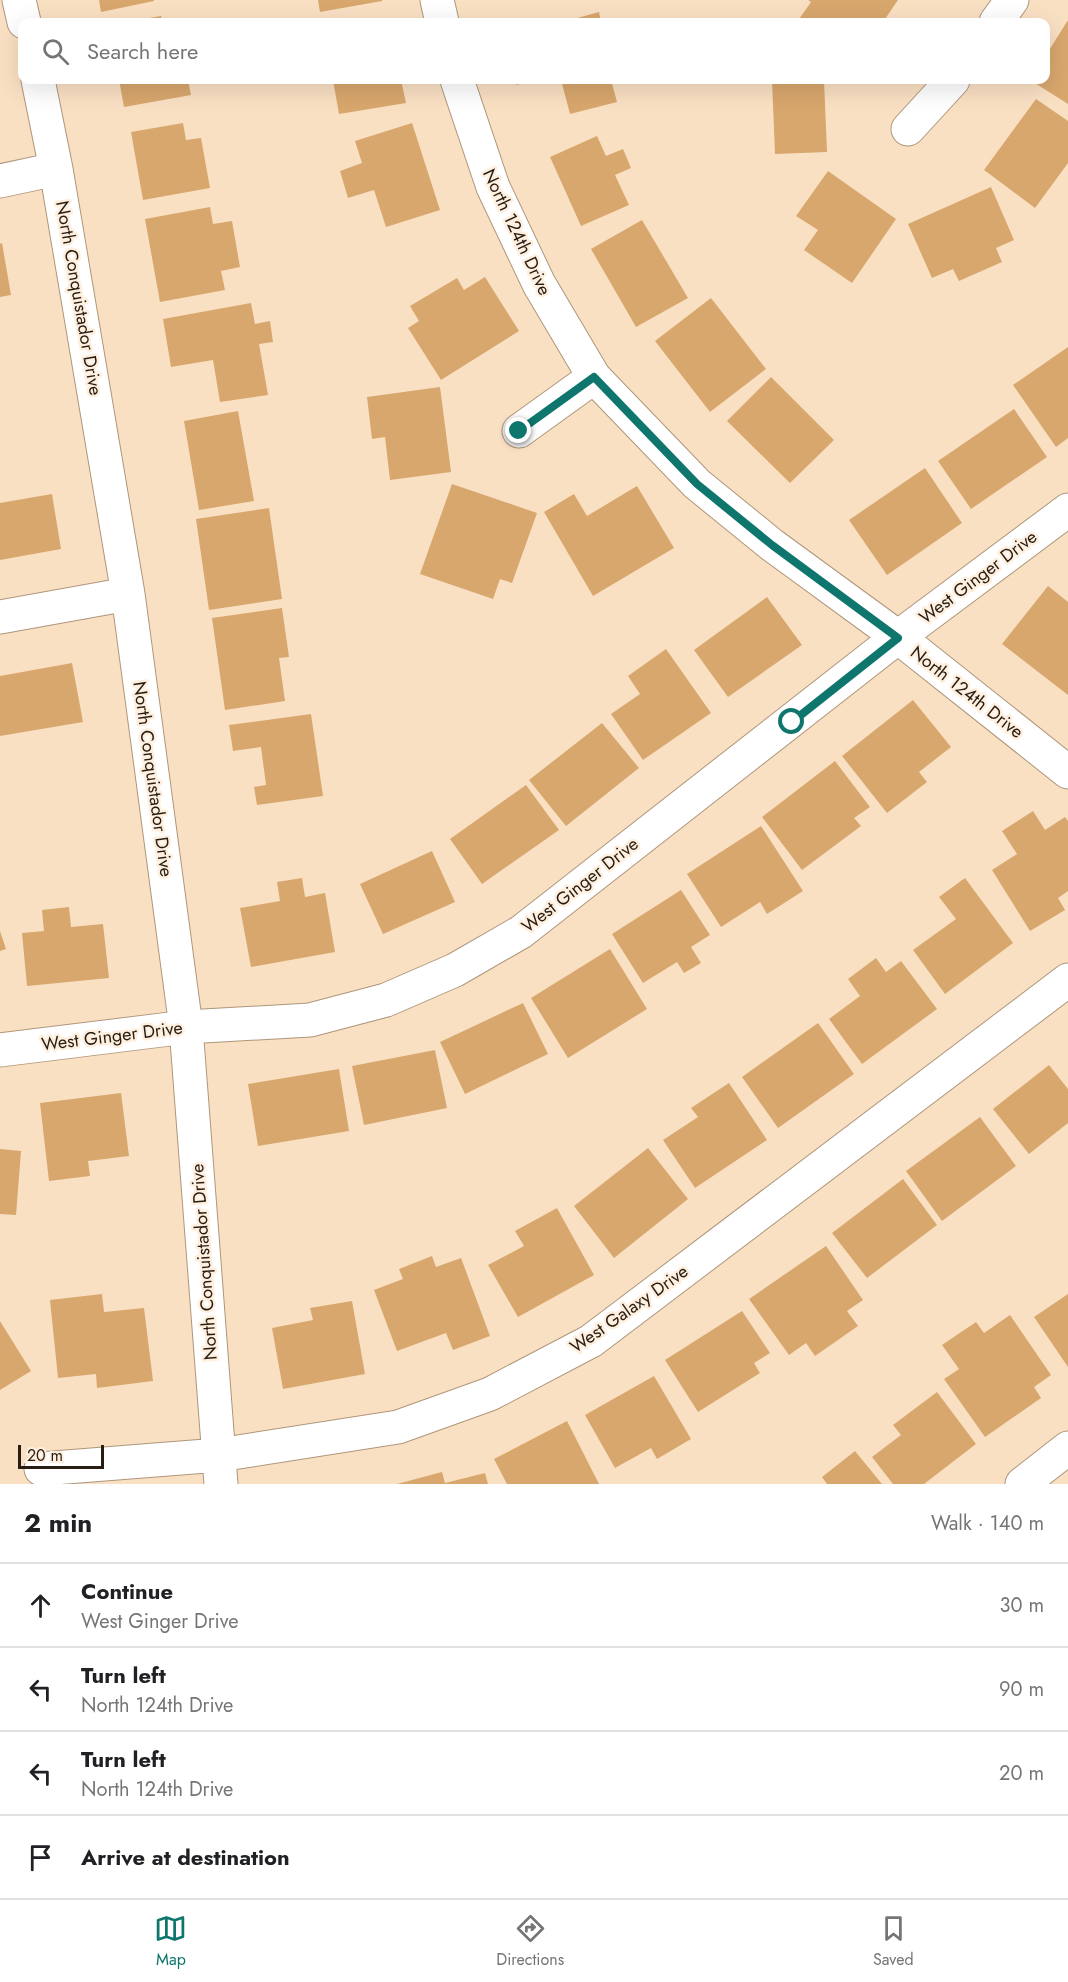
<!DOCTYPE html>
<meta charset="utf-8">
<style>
:root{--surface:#fff;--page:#f2f2f2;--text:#202124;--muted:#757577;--line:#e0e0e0;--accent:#0f766e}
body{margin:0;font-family:Jost,sans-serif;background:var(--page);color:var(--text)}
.scale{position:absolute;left:18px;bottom:15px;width:86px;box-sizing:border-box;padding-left:6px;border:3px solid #271d13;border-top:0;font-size:16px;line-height:21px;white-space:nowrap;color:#271d13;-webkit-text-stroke:4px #ffefde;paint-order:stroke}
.stop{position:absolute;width:18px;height:18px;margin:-14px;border:4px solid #0f766e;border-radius:50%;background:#fff}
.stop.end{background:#0f766e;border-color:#fff;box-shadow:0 2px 6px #0008}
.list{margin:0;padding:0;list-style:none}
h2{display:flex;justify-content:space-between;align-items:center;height:78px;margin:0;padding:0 24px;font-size:26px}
h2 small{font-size:20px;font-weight:400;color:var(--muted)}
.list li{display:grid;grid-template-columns:39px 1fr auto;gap:18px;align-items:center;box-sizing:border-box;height:84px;padding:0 24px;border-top:2px solid var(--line)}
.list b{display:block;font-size:22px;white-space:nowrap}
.list p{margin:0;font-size:20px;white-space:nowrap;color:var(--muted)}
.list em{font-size:20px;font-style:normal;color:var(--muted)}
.icon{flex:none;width:33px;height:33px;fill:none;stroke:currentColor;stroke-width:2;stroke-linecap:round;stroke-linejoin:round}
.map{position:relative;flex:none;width:1068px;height:1484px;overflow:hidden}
.search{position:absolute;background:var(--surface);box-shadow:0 6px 24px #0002;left:18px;right:18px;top:18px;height:66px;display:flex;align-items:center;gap:15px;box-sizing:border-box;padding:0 21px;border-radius:12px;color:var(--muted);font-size:22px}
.sheet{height:414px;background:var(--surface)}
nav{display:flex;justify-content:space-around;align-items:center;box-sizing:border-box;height:84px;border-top:2px solid var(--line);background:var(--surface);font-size:16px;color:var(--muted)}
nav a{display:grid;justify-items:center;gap:3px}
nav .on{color:var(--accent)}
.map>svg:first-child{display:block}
</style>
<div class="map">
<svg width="1068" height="1484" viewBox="0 0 1068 1484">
<rect width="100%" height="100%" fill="#fae0c3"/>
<path fill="#d8a76d" d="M 99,0 L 154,0 L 154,1 L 101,12 Z
M 318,0 L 382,0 L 382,1 L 320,12 Z
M 808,0 L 898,0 L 883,22 L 797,22 L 811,2 Z
M 599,12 L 601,22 L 563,22 Z
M 161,16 L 162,22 L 132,22 L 132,21 Z
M 1068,20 L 1068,104 L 1030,80 L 1046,80 L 1046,55 Z
M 119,80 L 188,80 L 191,95 L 124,107 Z
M 333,80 L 401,80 L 406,103 L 339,114 Z
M 515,80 L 535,80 L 516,85 Z
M 561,80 L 611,80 L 617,102 L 570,114 Z
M 772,80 L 824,80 L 827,152 L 775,154 Z
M 1036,99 L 1068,121 L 1068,163 L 1035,208 L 984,170 Z
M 183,123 L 186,140 L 201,138 L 210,188 L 143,200 L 131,132 Z
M 412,123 L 440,210 L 386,227 L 374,190 L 348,198 L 340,171 L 362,163 L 355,141 Z
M 597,136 L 606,156 L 623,149 L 631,168 L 615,175 L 629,205 L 581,226 L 550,157 Z
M 828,171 L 896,219 L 852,283 L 804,250 L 818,230 L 796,216 Z
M 991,187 L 1014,240 L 996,248 L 1002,262 L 959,281 L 953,269 L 932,278 L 908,224 Z
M 210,207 L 213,224 L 232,221 L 240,267 L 221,271 L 225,290 L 160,302 L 145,219 Z
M 642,220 L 688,298 L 636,327 L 591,249 Z
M 2,243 L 11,295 L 0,297 L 0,244 Z
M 485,277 L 519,331 L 441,380 L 408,328 L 419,321 L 410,306 L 457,278 L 464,290 Z
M 711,298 L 766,369 L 710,412 L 655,341 Z
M 251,303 L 255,324 L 270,321 L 273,342 L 259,344 L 268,395 L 220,402 L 213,360 L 171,367 L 163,319 Z
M 1068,347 L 1068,438 L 1056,447 L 1013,385 Z
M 771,377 L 834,440 L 790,483 L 727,421 Z
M 440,387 L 451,472 L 390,480 L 385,437 L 372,439 L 367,397 Z
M 1014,409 L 1047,457 L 971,509 L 938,461 Z
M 238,411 L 254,501 L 199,510 L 184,421 Z
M 925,468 L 962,523 L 887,575 L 849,520 Z
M 452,484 L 537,513 L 512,583 L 500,579 L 493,599 L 420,574 Z
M 637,486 L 674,548 L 593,596 L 544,512 L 574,494 L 587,516 Z
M 52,494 L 61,549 L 0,560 L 0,503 Z
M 269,508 L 282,599 L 209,610 L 196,519 Z
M 1048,586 L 1068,602 L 1068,695 L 1002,644 Z
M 767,597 L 802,645 L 728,697 L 694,650 Z
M 282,608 L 289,657 L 279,658 L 285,701 L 225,710 L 212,618 Z
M 666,649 L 711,713 L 643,760 L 611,714 L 640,694 L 628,676 Z
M 72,663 L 83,722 L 0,736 L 0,676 Z
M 913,700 L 951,747 L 919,772 L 927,782 L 887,813 L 842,756 Z
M 311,714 L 323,796 L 257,805 L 254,787 L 266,785 L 261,747 L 233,751 L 229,725 Z
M 602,723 L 639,768 L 566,826 L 529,780 Z
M 835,761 L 870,807 L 854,818 L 861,826 L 802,870 L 762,817 Z
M 526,785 L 559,830 L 482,884 L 450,839 Z
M 1033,811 L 1045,830 L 1065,817 L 1068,821 L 1068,891 L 1058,898 L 1065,910 L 1030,931 L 992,870 L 1017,854 L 1002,831 Z
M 761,826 L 803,891 L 767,914 L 760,902 L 721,927 L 687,874 Z
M 432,851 L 455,902 L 383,934 L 360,884 Z
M 302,878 L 305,897 L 325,893 L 335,952 L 251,967 L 240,908 L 280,901 L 277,882 Z
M 965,878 L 1013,943 L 945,994 L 913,950 L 956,919 L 939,897 Z
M 681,890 L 710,935 L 691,947 L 701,963 L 684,973 L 677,962 L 643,983 L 612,934 Z
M 69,907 L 71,927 L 103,924 L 109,978 L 27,986 L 22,933 L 44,931 L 42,910 Z
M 0,931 L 6,949 L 0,951 Z
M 610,949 L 647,1009 L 568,1058 L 531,998 Z
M 876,958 L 886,972 L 901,961 L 937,1009 L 862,1064 L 829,1019 L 860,996 L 848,979 Z
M 523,1003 L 548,1054 L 465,1094 L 440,1042 Z
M 818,1023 L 854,1074 L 778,1128 L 742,1077 Z
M 435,1050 L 447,1108 L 364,1125 L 352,1066 Z
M 1049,1065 L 1068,1089 L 1068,1123 L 1029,1154 L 993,1109 Z
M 339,1069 L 349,1131 L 258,1146 L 248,1084 Z
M 729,1083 L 767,1140 L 695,1188 L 663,1140 L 698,1117 L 691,1108 Z
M 121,1093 L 129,1156 L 88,1161 L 90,1176 L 49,1181 L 40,1103 Z
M 980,1117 L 1016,1166 L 942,1221 L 906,1171 Z
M 648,1148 L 688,1199 L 614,1258 L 574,1206 Z
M 0,1149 L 21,1151 L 16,1215 L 0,1214 Z
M 903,1179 L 937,1225 L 867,1278 L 832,1233 Z
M 557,1208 L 594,1275 L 518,1317 L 488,1265 L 524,1246 L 515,1231 Z
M 826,1246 L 863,1300 L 847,1311 L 858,1326 L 815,1356 L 806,1343 L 789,1355 L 749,1299 Z
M 432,1256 L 436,1267 L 461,1258 L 490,1336 L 453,1350 L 446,1333 L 397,1351 L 374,1290 L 403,1279 L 399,1269 Z
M 102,1294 L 104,1312 L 144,1308 L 153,1381 L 97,1388 L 96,1374 L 58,1378 L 50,1300 Z
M 1068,1294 L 1068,1367 L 1034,1317 Z
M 352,1301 L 365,1374 L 283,1389 L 272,1328 L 313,1320 L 310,1308 Z
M 742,1311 L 770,1353 L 754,1363 L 760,1373 L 698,1412 L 665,1360 Z
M 1010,1315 L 1051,1375 L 1034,1387 L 1041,1398 L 985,1437 L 944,1379 L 959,1369 L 942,1345 L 976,1322 L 984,1333 Z
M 0,1321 L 31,1371 L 0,1390 Z
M 654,1376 L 691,1439 L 657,1459 L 651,1448 L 615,1468 L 585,1415 Z
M 937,1392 L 976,1444 L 924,1484 L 893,1484 L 872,1457 L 901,1435 L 893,1425 Z
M 567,1421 L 599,1484 L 507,1484 L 494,1459 Z
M 855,1451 L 882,1484 L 827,1484 L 822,1477 Z
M 442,1472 L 445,1483 L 485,1473 L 488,1484 L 397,1484 Z"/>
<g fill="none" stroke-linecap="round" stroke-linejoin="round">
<defs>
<path id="minor" d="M 19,0 L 24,22
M 437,0 L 442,22
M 996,22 L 1012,0
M 38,80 L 56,169 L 128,594 L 186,1027 L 221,1484
M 457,80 L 493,187 L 539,284 L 594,377 L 697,484 L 772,545 L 898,637 L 1068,772
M 908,129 L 953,80
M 0,181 L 56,169
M 519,431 L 594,377
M 0,617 L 128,594
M 0,1050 L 186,1027 L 310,1020 L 386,1000 L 455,970 L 521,932 L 898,637 L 1068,510
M 41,1469 L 219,1455 L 398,1427 L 490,1394 L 591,1341 L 1068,980
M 1022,1484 L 1068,1448"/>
</defs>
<use href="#minor" stroke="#ae967b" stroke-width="35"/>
<use href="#minor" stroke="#fff" stroke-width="33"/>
</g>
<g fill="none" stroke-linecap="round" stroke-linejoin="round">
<path stroke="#0f766e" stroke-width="8" d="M 519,431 L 594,377 L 697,484 L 772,545 L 898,638 L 792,722"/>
</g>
<g text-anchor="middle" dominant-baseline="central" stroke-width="5" stroke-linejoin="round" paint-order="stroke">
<g font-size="18" fill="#271d13" stroke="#ffefde">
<text transform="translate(517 232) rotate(65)">North 124th Drive</text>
<text transform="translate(79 298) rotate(80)">North Conquistador Drive</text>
<text transform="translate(978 577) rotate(-37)">West Ginger Drive</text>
<text transform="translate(967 692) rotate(38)">North 124th Drive</text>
<text transform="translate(153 779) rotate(82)">North Conquistador Drive</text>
<text transform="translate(580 885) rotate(-38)">West Ginger Drive</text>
<text transform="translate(112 1036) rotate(-7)">West Ginger Drive</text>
<text transform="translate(204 1262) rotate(-94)">North Conquistador Drive</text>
<text transform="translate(629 1309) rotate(-35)">West Galaxy Drive</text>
</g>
</g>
</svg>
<div class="scale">20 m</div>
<div class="stop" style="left:792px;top:722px"></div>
<div class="stop end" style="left:519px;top:431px"></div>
<div class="search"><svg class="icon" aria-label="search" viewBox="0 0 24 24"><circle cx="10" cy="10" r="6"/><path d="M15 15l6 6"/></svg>Search here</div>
</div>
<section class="sheet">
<h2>2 min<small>Walk · 140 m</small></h2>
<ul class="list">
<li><svg class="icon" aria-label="ahead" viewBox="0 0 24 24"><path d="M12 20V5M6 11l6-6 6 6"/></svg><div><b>Continue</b><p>West Ginger Drive</p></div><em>30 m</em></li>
<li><svg class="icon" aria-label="left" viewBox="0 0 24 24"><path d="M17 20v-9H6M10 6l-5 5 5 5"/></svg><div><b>Turn left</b><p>North 124th Drive</p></div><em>90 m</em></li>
<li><svg class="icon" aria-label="left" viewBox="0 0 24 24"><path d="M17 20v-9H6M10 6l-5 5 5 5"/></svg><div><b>Turn left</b><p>North 124th Drive</p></div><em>20 m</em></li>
<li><svg class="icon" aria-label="arrive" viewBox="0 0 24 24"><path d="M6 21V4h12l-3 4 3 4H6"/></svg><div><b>Arrive at destination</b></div></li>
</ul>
</section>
<nav>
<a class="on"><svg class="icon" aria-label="map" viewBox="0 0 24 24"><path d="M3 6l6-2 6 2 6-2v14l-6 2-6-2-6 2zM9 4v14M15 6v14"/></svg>Map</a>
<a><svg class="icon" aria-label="directions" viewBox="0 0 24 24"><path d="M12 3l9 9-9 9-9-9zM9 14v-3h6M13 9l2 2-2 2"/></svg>Directions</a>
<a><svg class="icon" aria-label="saved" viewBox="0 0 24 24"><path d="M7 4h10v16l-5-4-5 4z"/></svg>Saved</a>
</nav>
